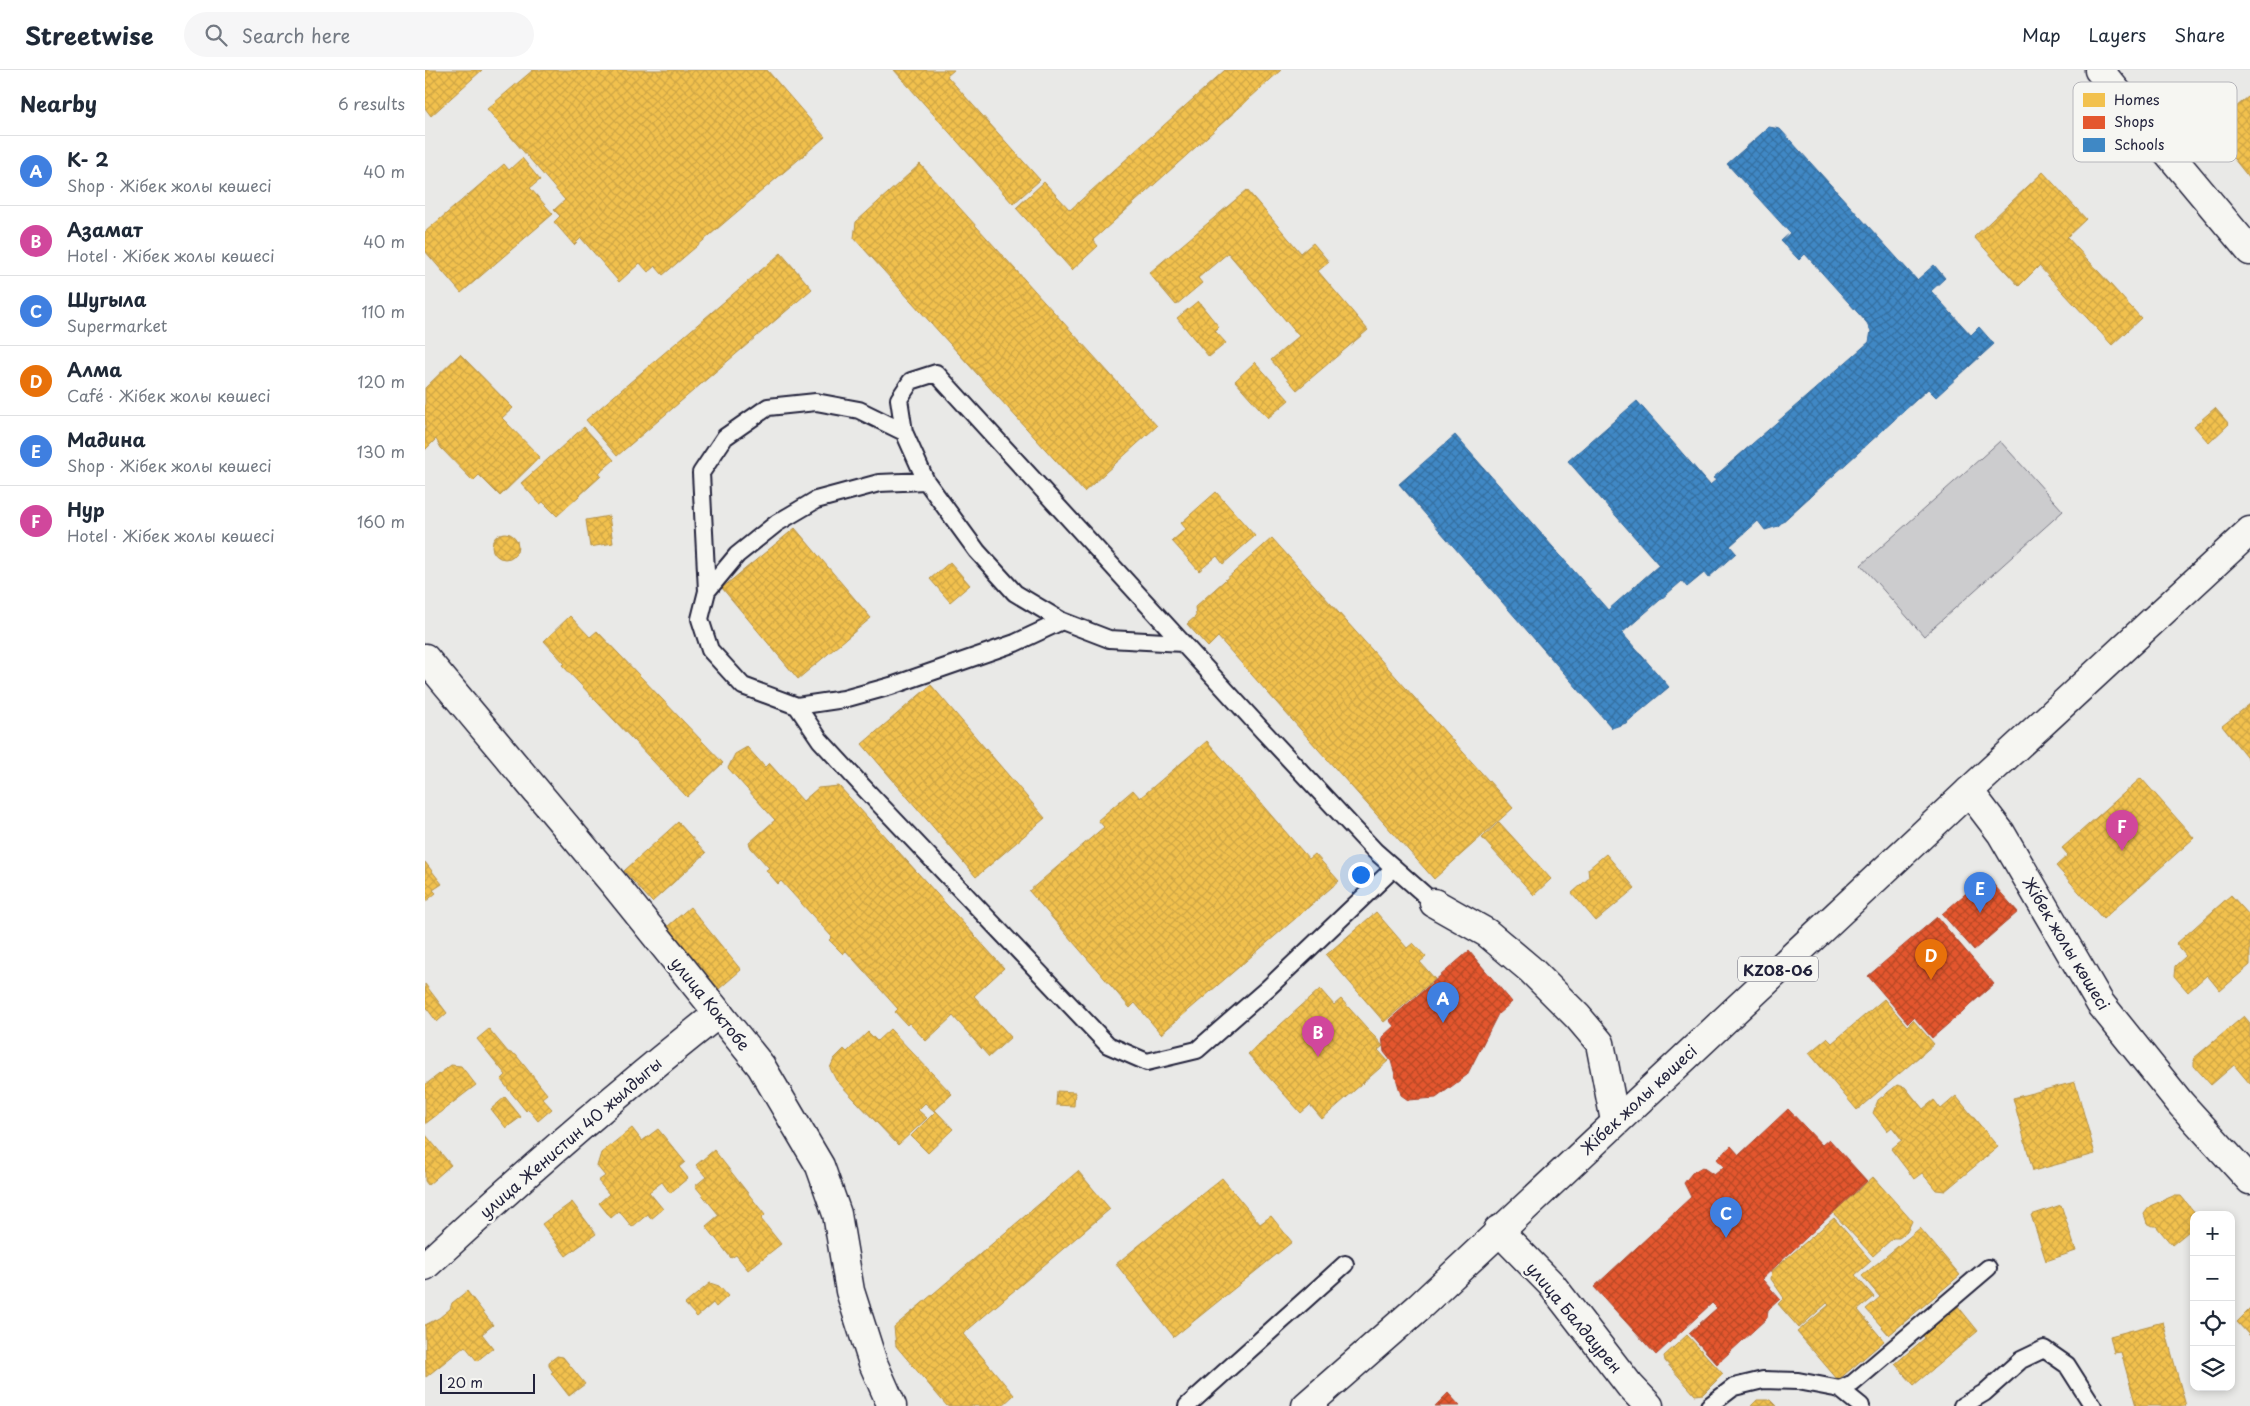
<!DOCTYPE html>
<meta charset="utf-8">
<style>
:root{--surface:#fff;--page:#f6f6f7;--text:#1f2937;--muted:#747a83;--line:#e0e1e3;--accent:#2563eb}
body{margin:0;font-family:"Playpen Sans",sans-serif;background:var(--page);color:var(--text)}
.controls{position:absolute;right:15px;bottom:15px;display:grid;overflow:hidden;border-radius:10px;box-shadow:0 2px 8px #0003}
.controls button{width:45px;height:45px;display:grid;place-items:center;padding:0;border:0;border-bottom:1px solid var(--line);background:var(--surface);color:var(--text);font:25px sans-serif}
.scale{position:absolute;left:15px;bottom:12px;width:95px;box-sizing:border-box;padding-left:5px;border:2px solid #22223b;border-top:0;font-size:14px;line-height:18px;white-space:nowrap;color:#22223b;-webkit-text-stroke:4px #f6f6f2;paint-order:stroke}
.you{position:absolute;left:935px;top:804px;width:18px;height:18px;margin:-12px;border:4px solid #fff;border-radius:50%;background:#1a73e8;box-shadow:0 0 0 8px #1a73e833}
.badge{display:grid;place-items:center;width:32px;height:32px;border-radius:50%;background:var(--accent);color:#fff;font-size:16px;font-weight:700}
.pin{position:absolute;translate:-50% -41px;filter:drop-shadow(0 1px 2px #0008)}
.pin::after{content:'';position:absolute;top:26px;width:18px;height:15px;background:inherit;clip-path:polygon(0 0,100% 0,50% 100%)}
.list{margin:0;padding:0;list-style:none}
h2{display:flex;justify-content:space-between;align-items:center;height:65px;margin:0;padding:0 20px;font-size:21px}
h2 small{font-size:16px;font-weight:400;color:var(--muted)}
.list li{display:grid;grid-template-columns:32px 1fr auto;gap:15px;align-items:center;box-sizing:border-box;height:70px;padding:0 20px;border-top:1px solid var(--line)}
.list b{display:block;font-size:19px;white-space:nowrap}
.list p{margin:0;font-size:16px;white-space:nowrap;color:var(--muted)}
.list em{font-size:16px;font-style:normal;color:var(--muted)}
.icon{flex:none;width:28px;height:28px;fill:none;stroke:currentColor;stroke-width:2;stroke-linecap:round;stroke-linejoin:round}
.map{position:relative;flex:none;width:1825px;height:1336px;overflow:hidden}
header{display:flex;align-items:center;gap:30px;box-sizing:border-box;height:70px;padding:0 25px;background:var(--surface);border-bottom:1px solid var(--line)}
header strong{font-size:24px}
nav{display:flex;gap:28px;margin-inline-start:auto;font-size:18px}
.search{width:350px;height:45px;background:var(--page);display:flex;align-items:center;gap:12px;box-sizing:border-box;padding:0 18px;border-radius:28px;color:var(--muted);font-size:19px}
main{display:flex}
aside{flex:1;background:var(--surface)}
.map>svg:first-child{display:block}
</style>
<header>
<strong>Streetwise</strong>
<div class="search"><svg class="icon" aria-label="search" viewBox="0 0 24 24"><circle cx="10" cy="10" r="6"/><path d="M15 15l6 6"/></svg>Search here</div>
<nav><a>Map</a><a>Layers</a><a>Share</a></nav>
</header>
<main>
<aside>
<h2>Nearby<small>6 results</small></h2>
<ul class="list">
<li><span class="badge" style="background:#3f7fe0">A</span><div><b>К- 2</b><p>Shop · Жібек жолы көшесі</p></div><em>40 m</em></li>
<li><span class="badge" style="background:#d1479c">B</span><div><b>Азамат</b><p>Hotel · Жібек жолы көшесі</p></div><em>40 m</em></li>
<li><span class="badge" style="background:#3f7fe0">C</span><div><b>Шугыла</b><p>Supermarket</p></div><em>110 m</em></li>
<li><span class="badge" style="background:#e8710a">D</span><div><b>Алма</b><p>Café · Жібек жолы көшесі</p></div><em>120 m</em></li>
<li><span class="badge" style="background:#3f7fe0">E</span><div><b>Мадина</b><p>Shop · Жібек жолы көшесі</p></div><em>130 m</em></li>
<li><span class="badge" style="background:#d1479c">F</span><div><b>Нур</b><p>Hotel · Жібек жолы көшесі</p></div><em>160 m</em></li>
</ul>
</aside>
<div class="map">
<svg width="1825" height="1336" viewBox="0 0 1825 1336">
<defs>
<pattern id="homes-cross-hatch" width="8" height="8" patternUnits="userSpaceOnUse" patternTransform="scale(1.25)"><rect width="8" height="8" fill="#f2c14e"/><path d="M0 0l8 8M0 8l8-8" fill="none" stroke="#cfa645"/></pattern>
<pattern id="shops-cross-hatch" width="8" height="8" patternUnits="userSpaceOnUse" patternTransform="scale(1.25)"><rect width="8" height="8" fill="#e4572e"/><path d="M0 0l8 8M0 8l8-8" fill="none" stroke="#b84828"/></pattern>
<pattern id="schools-cross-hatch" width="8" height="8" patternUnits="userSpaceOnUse" patternTransform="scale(1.25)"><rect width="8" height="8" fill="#3f88c5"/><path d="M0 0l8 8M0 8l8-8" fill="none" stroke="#346fa1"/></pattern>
</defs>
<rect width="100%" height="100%" fill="#e9e9e7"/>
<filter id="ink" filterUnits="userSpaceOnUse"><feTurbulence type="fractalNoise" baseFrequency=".02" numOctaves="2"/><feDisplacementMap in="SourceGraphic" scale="10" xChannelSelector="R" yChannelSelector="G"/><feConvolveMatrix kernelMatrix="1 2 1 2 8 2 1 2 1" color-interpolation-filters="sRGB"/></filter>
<g filter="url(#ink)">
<path fill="#ccccce" stroke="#777784" d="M 1575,371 L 1638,441 L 1499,566 L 1436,495 Z"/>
<path fill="url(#homes-cross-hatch)" stroke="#b49148" d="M 0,0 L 57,0 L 6,46 L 0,38 Z
M 108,0 L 342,0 L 400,67 L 238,205 L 230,196 L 223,202 L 215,193 L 194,212 L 156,168 L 149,175 L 129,152 L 135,146 L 129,140 L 140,130 L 62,39 Z
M 469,0 L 529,0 L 522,6 L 615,110 L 588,134 Z
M 800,0 L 856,0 L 668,170 L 673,176 L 647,200 L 591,138 L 619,112 L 645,140 Z
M 1823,27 L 1825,29 L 1825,109 L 1789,64 L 1793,52 Z
M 97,88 L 115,110 L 105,118 L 128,144 L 36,223 L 0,181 L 0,162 L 79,94 L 84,100 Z
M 495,94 L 732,356 L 659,422 L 429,168 L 431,152 Z
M 1618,102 L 1661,149 L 1642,167 L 1716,248 L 1687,275 L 1614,196 L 1594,216 L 1549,167 Z
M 822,120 L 876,183 L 888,173 L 904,192 L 893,201 L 943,260 L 872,320 L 846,290 L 874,266 L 803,183 L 773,208 L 777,213 L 751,235 L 724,203 Z
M 356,183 L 387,219 L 192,386 L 161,350 Z
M 773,231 L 794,257 L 790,261 L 801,273 L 784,287 L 752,248 Z
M 35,284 L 88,338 L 77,348 L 115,387 L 75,426 L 54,405 L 48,411 L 16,378 L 11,369 L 0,380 L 0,318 Z
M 830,292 L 864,330 L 843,348 L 810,311 Z
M 1790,338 L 1804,354 L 1784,373 L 1769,356 Z
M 159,357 L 189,390 L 174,403 L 176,406 L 132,446 L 118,432 L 115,434 L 96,413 Z
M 791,422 L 830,466 L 798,494 L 792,486 L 774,501 L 747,471 L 761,459 L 756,453 Z
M 184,446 L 188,473 L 165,477 L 161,450 Z
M 370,458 L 446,548 L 373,609 L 297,518 Z
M67 476a13 13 0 1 1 26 0a13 13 0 1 1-26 0Z
M 847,468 L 1088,738 L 1009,809 L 793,567 L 783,577 L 762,554 L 771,546 L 770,537 Z
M 525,492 L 545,515 L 525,532 L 505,509 Z
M 145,546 L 165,567 L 172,561 L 298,693 L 262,727 L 137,595 L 140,594 L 119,571 Z
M 506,615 L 620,748 L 551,807 L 437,674 Z
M 1825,634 L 1825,691 L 1797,656 Z
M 782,671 L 884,789 L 890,784 L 914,811 L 736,964 L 710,933 L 705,938 L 604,821 L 679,757 L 673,750 L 708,720 L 715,728 Z
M 322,677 L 340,697 L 344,693 L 378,731 L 393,718 L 414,716 L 579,898 L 549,926 L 586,967 L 564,987 L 528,946 L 501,971 L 484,953 L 482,955 L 470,942 L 473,939 L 421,881 L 418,884 L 404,870 L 407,867 L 356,811 L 353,814 L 341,800 L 344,798 L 326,778 L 324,773 L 350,750 L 303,698 L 310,684 Z
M 1716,708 L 1769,768 L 1678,849 L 1631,796 L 1643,785 L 1637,778 Z
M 253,752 L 281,783 L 227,832 L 199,801 Z
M 1074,752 L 1126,809 L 1109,825 L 1057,768 Z
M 1181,784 L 1210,818 L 1171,851 L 1147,823 L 1164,808 L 1163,799 Z
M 0,792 L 17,814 L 8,820 L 11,823 L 0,832 Z
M 1806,825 L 1825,846 L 1825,895 L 1795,921 L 1782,905 L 1763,922 L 1749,906 L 1750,896 L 1761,886 L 1751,874 Z
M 265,837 L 316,900 L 294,919 L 243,856 Z
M 951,842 L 982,878 L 988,873 L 1001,887 L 995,892 L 1010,909 L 959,952 L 901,885 Z
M 0,914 L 22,943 L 12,952 L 0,936 Z
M 895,919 L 909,935 L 916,929 L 958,976 L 953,980 L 963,991 L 897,1049 L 885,1035 L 876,1043 L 823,984 Z
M 1459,929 L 1482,956 L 1488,950 L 1509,974 L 1432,1040 L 1384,983 L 1402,968 L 1407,973 Z
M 1819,946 L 1825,953 L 1825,1014 L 1809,995 L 1786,1015 L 1769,996 L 1769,988 Z
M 64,959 L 83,982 L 91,985 L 122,1024 L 117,1028 L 127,1039 L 113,1051 L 103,1039 L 101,1041 L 76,1010 L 81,1005 L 52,969 Z
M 465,959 L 527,1024 L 509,1041 L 500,1033 L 493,1040 L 502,1048 L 473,1075 L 411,1010 L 405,998 L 409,989 L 419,979 L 422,982 L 443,962 L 452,971 Z
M 26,995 L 36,996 L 51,1015 L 0,1054 L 0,1015 Z
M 1650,1012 L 1670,1084 L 1608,1101 L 1588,1028 Z
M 1472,1015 L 1480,1017 L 1498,1039 L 1509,1030 L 1516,1039 L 1531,1026 L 1573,1077 L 1520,1121 L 1511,1120 L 1497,1103 L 1489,1109 L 1466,1079 L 1477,1070 L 1467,1057 L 1462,1061 L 1448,1043 L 1453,1030 Z
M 632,1021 L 650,1022 L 649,1036 L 631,1035 Z
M 80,1027 L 96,1047 L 81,1058 L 66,1039 Z
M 511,1041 L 528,1059 L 503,1083 L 486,1066 Z
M 207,1058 L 217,1071 L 233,1059 L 260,1092 L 254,1097 L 263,1108 L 245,1123 L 237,1112 L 224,1122 L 238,1139 L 226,1149 L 223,1144 L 207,1157 L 194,1141 L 186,1148 L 174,1133 L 184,1124 L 173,1111 L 180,1106 L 172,1096 L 176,1083 Z
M 0,1064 L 26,1095 L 3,1115 L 0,1111 Z
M 289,1080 L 340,1145 L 336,1149 L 356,1174 L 323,1200 L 311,1185 L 306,1188 L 281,1156 L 294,1145 L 270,1116 L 281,1107 L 271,1095 Z
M 653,1101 L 685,1139 L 538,1264 L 589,1325 L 577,1336 L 522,1336 L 471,1276 L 469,1257 Z
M 1448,1107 L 1487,1151 L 1482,1162 L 1474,1168 L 1468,1168 L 1448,1186 L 1408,1143 Z
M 797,1108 L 835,1154 L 846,1146 L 867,1172 L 749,1267 L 691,1194 Z
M 1748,1126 L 1756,1126 L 1772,1145 L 1769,1145 L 1769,1157 L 1747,1175 L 1731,1156 L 1728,1156 L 1722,1153 L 1719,1144 L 1725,1136 Z
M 147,1132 L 171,1164 L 141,1186 L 117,1154 Z
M 1636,1135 L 1651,1181 L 1621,1191 L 1606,1145 Z
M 1409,1148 L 1446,1191 L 1430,1205 L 1449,1227 L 1433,1240 L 1459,1271 L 1413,1310 L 1372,1262 L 1404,1235 L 1402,1233 L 1374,1258 L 1353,1234 L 1359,1228 L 1346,1209 L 1347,1201 Z
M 1495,1158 L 1535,1205 L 1464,1265 L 1441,1239 L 1455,1227 L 1437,1206 Z
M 285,1213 L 294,1216 L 303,1226 L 291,1237 L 288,1233 L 272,1247 L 260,1234 Z
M 42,1221 L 68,1255 L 57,1264 L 68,1278 L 52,1291 L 40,1276 L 1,1307 L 0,1255 L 14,1248 L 25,1239 L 27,1233 Z
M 1532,1235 L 1553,1261 L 1489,1315 L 1470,1294 L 1500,1268 L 1497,1264 Z
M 1825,1239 L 1825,1266 L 1812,1252 Z
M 1738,1252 L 1761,1336 L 1711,1336 L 1696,1282 L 1689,1283 L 1685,1266 Z
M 1262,1265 L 1298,1304 L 1278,1324 L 1270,1325 L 1240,1291 L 1239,1286 Z
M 132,1286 L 138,1287 L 160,1314 L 144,1326 L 126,1303 L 128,1302 L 124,1296 L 124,1292 Z
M 1332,1330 L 1345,1330 L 1351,1336 L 1326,1336 Z"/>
<path fill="url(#shops-cross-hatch)" stroke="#aa4732" d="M 1561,806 L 1593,842 L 1549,880 L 1517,844 Z
M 1512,847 L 1569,914 L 1507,968 L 1489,947 L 1483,953 L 1443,906 Z
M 1044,881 L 1087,932 L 1073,944 L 1042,1005 L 1011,1028 L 983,1030 L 976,1025 L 966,991 L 959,982 L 957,967 L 969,956 L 964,950 Z
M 1363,1039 L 1397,1075 L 1404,1069 L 1442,1111 L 1337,1209 L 1355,1229 L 1343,1240 L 1342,1248 L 1292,1294 L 1264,1263 L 1292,1238 L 1287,1233 L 1231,1285 L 1169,1217 L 1266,1127 L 1259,1113 L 1267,1103 L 1277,1097 L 1289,1105 L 1299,1097 L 1292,1089 L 1306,1076 L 1314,1085 Z
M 1023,1323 L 1035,1336 L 1010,1336 Z"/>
<path fill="url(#schools-cross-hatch)" stroke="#36699c" d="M 1344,57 L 1355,59 L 1492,210 L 1509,195 L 1520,208 L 1506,221 L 1546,265 L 1554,257 L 1569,274 L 1511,327 L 1503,319 L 1353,456 L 1340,460 L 1333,451 L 1305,476 L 1311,483 L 1283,508 L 1279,503 L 1262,517 L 1257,511 L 1197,563 L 1244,617 L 1201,653 L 1187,658 L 974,414 L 1030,365 L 1183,540 L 1234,495 L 1143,391 L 1212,331 L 1285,415 L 1291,410 L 1288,408 L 1444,272 L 1446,261 L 1442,253 L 1380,184 L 1374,190 L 1356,171 L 1365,163 L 1302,94 Z"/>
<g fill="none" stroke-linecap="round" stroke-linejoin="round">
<defs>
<path id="lane" d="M 501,411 L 454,413 L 391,430 L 352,453 L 312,485 L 282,521 L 275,549 L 285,580 L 318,616 L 372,636 L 419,629 L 466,616 L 590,573 L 637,551
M 282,521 L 276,403 L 300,367 L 343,337 L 391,332 L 434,340 L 479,362
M 758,573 L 684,569 L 637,551 L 590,523 L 552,481 L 501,411 L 479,362 L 474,329 L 486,311 L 511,303 L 838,661 L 950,781 L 1009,833
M 372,636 L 395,670 L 441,720 L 683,975 L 722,992 L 772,980 L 843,918 L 969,798
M 1415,1319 L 1436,1336
M 762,1336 L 920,1194
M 1284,1336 L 1309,1317 L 1338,1310 L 1373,1311 L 1415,1319 L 1428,1313 L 1563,1198
M 1537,1336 L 1559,1323 L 1596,1290 L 1619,1279 L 1642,1295 L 1668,1336"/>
<path id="street" d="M 1674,0 L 1825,181
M 0,588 L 190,815 L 336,996 L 395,1096 L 412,1144 L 425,1221 L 448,1293 L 467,1336
M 1544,721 L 1576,763 L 1675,933 L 1756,1034 L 1825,1110
M 1009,833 L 1062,863 L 1106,900 L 1153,947 L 1175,973 L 1190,1051
M 1073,1160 L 1126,1214 L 1205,1316 L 1224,1336
M 0,1196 C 95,1108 192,1023 294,943"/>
<path id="highway" d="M 881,1336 L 994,1237 L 1544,721 L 1825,461"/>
</defs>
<use href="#lane" stroke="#22223b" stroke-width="20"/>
<use href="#street" stroke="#22223b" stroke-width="31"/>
<use href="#highway" stroke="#22223b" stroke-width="31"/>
<use href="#lane" stroke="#f6f6f2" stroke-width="16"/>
<use href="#street" stroke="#f6f6f2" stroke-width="28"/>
<use href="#highway" stroke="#f6f6f2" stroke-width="28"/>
</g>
</g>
<g text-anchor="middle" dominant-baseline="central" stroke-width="5" stroke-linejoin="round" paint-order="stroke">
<rect fill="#f6f6f2" stroke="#626272" stroke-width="1" x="1313" y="886.5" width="80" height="25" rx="4"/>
<g font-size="15" font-weight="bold" fill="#22223b">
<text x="1353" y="899">KZ08-06</text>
</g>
<g font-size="16" fill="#22223b" stroke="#f6f6f2">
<text transform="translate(1642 873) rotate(59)">Жібек жолы көшесі</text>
<text transform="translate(286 933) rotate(51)">улица Коктобе</text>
<text transform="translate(1213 1029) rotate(-43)">Жібек жолы көшесі</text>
<text transform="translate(145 1067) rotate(-41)">улица Женистин 40 жылдыгы</text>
<text transform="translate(1150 1247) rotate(50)">улица Балдаурен</text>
</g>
</g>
<rect x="1648" y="12" width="164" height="80" rx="8" fill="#f6f6f2" stroke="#b6b6bb" stroke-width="1"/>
<rect x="1658" y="23" width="22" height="14" fill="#f2c14e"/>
<rect x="1658" y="46" width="22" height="13" fill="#e4572e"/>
<rect x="1658" y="68" width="22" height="14" fill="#3f88c5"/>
<g font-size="14" fill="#22223b">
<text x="1689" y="35">Homes</text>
<text x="1689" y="57">Shops</text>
<text x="1689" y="80">Schools</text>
</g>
</svg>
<div class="controls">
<button>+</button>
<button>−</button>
<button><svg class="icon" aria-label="locate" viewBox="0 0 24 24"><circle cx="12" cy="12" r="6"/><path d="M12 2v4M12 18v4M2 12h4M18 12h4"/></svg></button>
<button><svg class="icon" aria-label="layers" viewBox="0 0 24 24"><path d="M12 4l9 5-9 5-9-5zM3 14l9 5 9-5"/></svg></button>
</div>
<div class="scale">20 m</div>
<div class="you"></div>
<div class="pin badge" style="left:1018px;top:953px;background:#3f7fe0">A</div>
<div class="pin badge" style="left:893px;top:987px;background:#d1479c">B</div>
<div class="pin badge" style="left:1301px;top:1168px;background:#3f7fe0">C</div>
<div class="pin badge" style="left:1506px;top:910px;background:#e8710a">D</div>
<div class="pin badge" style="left:1555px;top:843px;background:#3f7fe0">E</div>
<div class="pin badge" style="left:1697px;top:781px;background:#d1479c">F</div>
</div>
</main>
